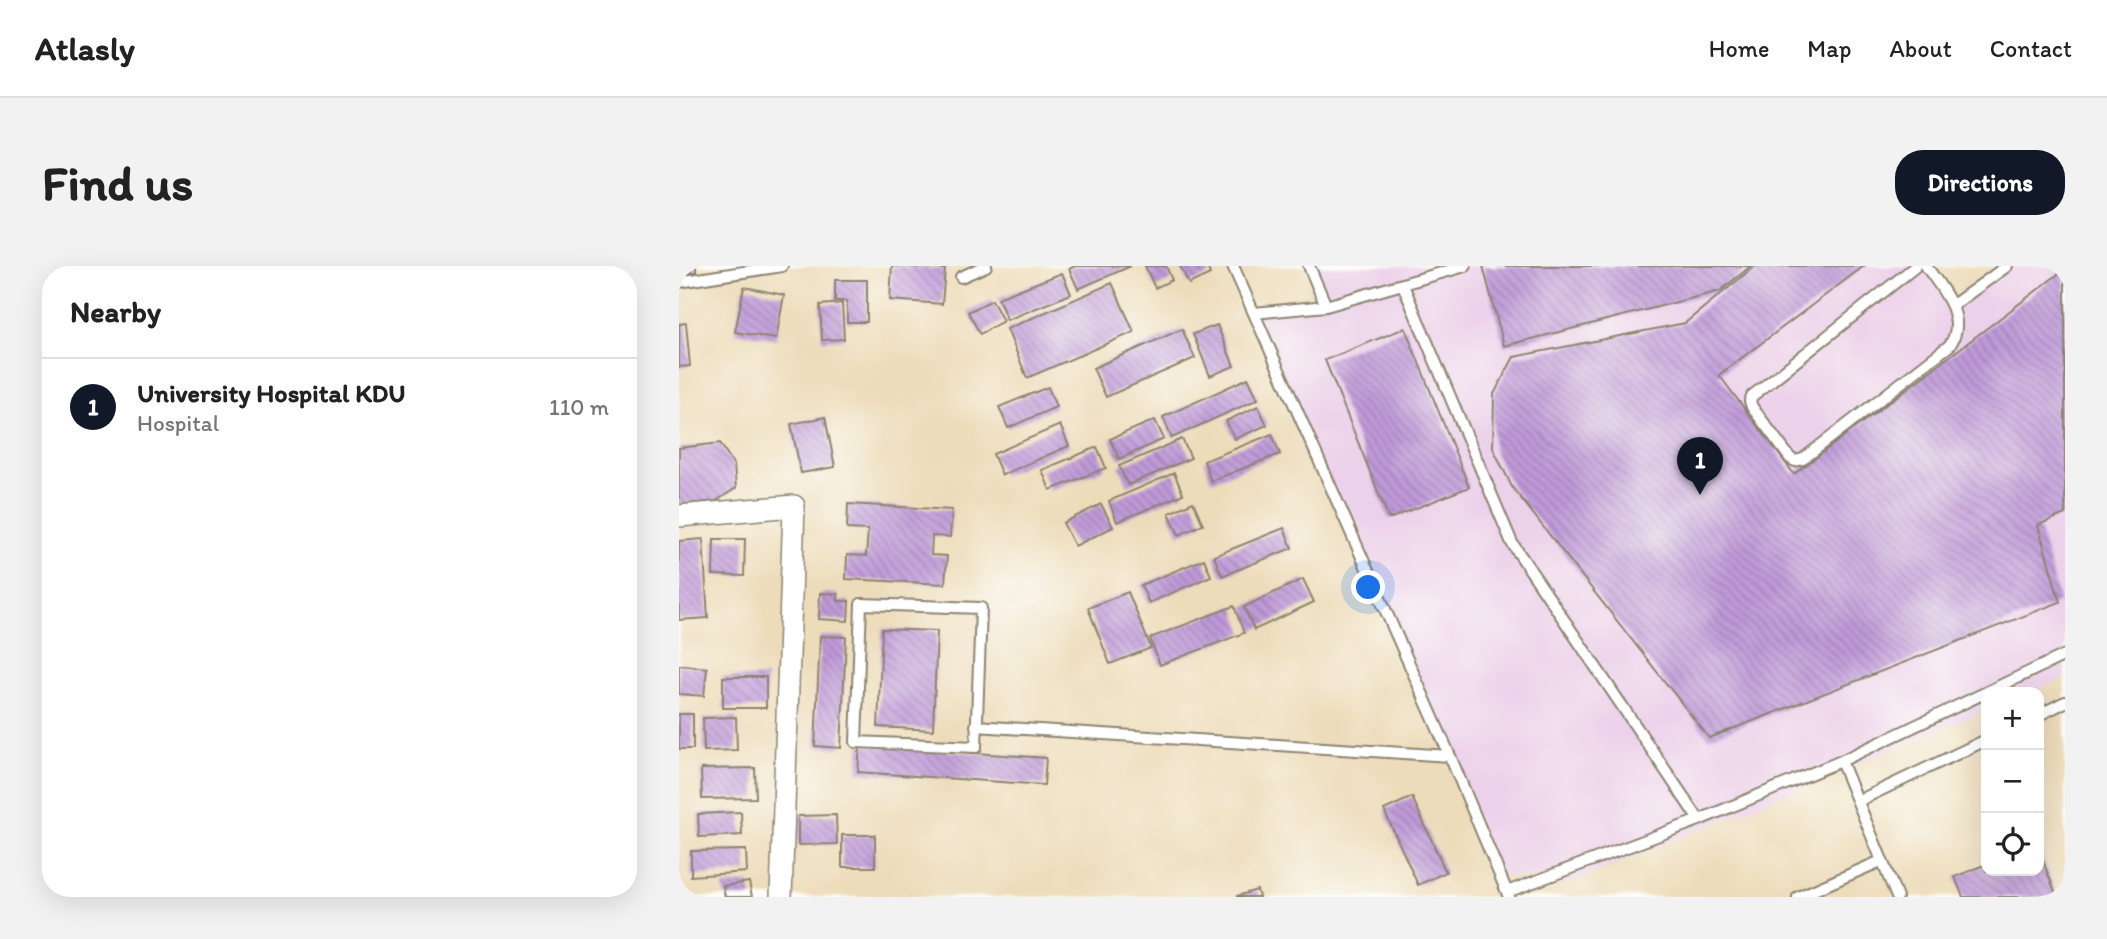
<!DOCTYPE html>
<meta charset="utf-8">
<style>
:root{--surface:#fff;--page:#f2f2f2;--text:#222;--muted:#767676;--line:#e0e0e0;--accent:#111827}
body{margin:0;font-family:Itim,sans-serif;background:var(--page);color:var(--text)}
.controls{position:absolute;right:21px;bottom:21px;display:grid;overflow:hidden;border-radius:14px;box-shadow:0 7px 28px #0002}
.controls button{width:63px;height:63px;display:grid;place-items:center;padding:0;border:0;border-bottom:2px solid var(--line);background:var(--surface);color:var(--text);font:35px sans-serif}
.you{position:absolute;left:690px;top:322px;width:24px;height:24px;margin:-18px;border:5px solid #fff;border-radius:50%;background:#1a73e8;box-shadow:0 0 0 10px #1a73e833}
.badge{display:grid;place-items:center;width:46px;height:46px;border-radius:50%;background:var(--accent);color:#fff;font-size:23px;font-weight:700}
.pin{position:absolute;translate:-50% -58px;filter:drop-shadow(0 2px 4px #0008)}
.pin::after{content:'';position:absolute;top:37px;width:24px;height:21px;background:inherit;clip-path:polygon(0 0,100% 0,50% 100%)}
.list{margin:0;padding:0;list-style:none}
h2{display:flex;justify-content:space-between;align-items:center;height:91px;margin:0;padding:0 28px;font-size:30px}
h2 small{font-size:23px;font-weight:400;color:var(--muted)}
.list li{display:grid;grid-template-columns:46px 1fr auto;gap:21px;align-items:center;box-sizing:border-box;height:98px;padding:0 28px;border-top:2px solid var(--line)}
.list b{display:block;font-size:26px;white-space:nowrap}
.list p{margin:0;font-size:23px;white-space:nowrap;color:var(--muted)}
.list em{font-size:23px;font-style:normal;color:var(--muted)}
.icon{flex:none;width:38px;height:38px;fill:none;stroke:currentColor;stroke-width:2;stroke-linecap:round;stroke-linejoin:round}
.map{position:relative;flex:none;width:1386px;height:631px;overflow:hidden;border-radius:28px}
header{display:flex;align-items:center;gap:42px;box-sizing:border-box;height:98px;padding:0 35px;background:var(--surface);border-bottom:2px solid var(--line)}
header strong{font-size:33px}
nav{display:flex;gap:38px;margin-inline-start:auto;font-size:24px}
.intro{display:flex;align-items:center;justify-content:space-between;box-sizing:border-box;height:168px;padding:0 42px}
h1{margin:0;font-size:49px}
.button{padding:18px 32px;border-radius:28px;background:var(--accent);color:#fff;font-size:24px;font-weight:700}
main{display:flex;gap:42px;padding:0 42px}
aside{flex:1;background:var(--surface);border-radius:28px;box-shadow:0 7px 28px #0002}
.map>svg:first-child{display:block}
</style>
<header>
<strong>Atlasly</strong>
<nav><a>Home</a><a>Map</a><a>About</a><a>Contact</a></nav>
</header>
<div class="intro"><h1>Find us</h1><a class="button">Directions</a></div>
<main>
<aside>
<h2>Nearby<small></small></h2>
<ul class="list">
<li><span class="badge">1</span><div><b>University Hospital KDU</b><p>Hospital</p></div><em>110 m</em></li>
</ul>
</aside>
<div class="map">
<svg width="1386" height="631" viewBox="0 0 1386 631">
<defs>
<pattern id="building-back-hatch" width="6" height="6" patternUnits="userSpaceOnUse" patternTransform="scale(1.75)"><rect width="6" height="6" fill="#c09ad9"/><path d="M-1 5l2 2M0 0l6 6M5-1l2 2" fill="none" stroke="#9c7eb0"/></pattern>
</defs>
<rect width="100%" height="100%" fill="#fdfcf7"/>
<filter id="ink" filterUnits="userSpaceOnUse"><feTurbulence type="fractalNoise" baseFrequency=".0143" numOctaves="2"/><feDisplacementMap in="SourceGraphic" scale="14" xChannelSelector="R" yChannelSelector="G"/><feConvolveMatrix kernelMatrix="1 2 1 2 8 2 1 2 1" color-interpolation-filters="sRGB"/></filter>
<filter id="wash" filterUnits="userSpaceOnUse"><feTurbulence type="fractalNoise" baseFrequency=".00686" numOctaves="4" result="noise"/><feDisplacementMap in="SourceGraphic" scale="28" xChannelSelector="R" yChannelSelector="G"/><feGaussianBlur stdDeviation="1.57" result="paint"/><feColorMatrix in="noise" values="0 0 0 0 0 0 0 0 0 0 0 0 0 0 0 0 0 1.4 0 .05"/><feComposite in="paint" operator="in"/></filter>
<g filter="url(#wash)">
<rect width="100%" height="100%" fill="#eddcba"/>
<path fill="#ecd1ea" d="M 630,0 L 1247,0 L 1274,38 L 1327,0 L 1386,0 L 1386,412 L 1351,426 L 1307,426 L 1307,444 L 906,611 L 889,616 L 822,609 L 575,47 L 646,40 Z"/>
<g id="blocks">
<path fill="url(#building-back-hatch)" d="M 0,0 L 17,0 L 17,6 L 0,7 Z
M 213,0 L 266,3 L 263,38 L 211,34 Z
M 396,0 L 452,0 L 399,23 L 390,3 Z
M 466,0 L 487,0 L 493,14 L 476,22 Z
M 501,0 L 528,0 L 531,8 L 510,18 Z
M 804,0 L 1072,0 L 1041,25 L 825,80 Z
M 1076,0 L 1185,0 L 1040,109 L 1115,208 L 1386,3 L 1386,248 L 1359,259 L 1381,336 L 1030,472 L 833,221 L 814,182 L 815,128 L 835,91 L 1006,57 Z
M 383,7 L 392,28 L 328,54 L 319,32 Z
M 156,14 L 188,14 L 188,56 L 168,56 L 168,35 L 156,35 Z
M 433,17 L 455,66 L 348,112 L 328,63 Z
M 65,21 L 105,29 L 97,73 L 56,66 Z
M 313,34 L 324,55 L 301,68 L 289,46 Z
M 163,37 L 165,73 L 143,74 L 141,39 Z
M 7,57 L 11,100 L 0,101 L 0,58 Z
M 538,59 L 555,100 L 531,110 L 514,68 Z
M 726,62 L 790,221 L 710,253 L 646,94 Z
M 503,63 L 516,92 L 427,131 L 414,102 Z
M 569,112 L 579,133 L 493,172 L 484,151 Z
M 369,121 L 377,141 L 329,162 L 320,141 Z
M 579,140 L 588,159 L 556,173 L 547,155 Z
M 146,151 L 156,201 L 122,207 L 112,158 Z
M 476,154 L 485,173 L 440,193 L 431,173 Z
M 381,159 L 390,180 L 323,209 L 314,188 Z
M 593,168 L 601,188 L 532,215 L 525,195 Z
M 503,173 L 512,192 L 449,219 L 440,200 Z
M 41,177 L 55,199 L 57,222 L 37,235 L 0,239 L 0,182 Z
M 418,181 L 427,202 L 371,224 L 363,204 Z
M 495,207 L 504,228 L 438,256 L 430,235 Z
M 514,236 L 524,258 L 500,269 L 490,247 Z
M 169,238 L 273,244 L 271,271 L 253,270 L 252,289 L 268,290 L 266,318 L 167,313 L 168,289 L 187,290 L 189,264 L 168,263 Z
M 422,238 L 434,261 L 396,280 L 384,257 Z
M 605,262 L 613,282 L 543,310 L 535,290 Z
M 24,273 L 29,352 L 0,354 L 0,275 Z
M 35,273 L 66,273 L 65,310 L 34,309 Z
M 525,293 L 532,310 L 470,337 L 462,319 Z
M 624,313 L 635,336 L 575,364 L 565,341 Z
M 449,326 L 472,382 L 431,398 L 409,342 Z
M 141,327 L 159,328 L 159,335 L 170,335 L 169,355 L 140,353 Z
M 555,340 L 565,367 L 481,399 L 471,372 Z
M 203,363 L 258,365 L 254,464 L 199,461 Z
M 141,370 L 167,371 L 162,482 L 136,480 Z
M 0,399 L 28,402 L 25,430 L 0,428 Z
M 44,411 L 87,411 L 87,442 L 44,442 Z
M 0,448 L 14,448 L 14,483 L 0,483 Z
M 57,451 L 58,484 L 25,485 L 24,452 Z
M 181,479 L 367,492 L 365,519 L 179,506 Z
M 76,502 L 77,532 L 23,533 L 22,503 Z
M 733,531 L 767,606 L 739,619 L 705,544 Z
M 62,546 L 63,569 L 20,571 L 19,548 Z
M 157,549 L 158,578 L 119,579 L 119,550 Z
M 163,569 L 196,569 L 196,601 L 163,601 Z
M 67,584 L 68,606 L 12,610 L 12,585 Z
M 1360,585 L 1378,631 L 1284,631 L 1276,611 L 1307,598 L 1307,605 L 1360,605 Z
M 70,616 L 73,631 L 46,631 L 44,620 Z
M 578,624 L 580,631 L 558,631 L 558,630 Z"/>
</g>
</g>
<g filter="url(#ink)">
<use href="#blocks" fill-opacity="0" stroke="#8c8472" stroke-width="2"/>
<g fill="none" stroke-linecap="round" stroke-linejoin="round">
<defs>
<path id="lane" d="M 554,0 L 771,490 L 830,631
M 630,0 L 647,40
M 1237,0 L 1073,130 L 1071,135 L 1073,141 L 1111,192 L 1116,195 L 1124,193 L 1271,79 C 1289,51 1263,23 1247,0
M 282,11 L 307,0
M 0,16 L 103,0
M 724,19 L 833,277 L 1020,554
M 1274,39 L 1328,0
M 575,47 L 647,40 L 786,0
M 182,338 L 302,342 L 297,481 L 177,476 Z
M 1360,449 L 1386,436
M 297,460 L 771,490
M 1162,495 L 1218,631
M 1179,535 L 1307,474
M 828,626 L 1020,554 L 1162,495 L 1386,389
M 1119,631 L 1202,595"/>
<path id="street" d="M 0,250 L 115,240 L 102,631"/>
</defs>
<use href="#lane" stroke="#8c8472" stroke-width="14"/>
<use href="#street" stroke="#8c8472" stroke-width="24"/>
<use href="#lane" stroke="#fff" stroke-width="10"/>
<use href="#street" stroke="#fff" stroke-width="21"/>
</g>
</g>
</svg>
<div class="controls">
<button>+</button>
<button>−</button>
<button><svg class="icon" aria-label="locate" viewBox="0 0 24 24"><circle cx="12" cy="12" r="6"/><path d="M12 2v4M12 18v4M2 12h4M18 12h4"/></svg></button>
</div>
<div class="you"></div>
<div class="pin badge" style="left:1021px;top:229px">1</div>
</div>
</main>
